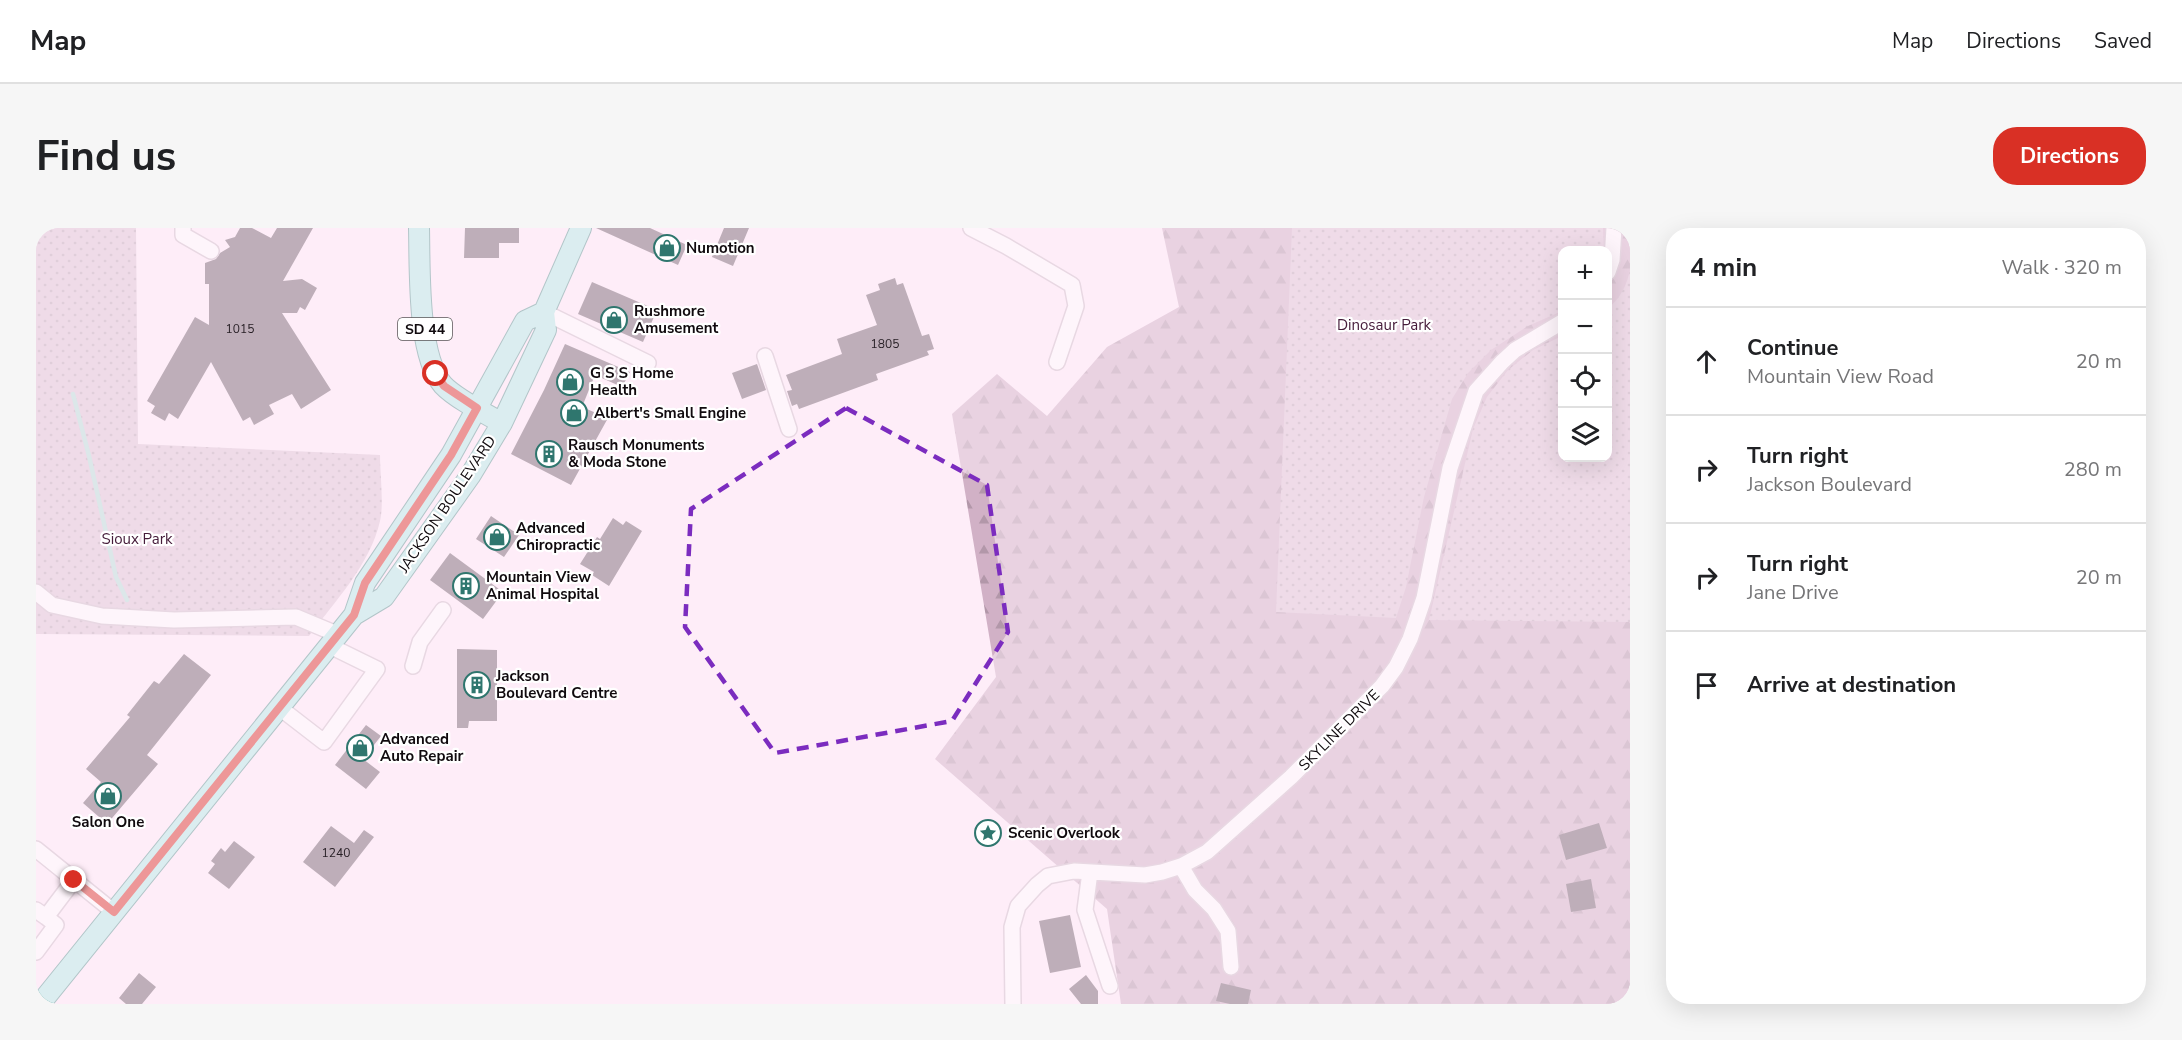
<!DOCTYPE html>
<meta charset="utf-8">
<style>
:root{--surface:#fff;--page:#f6f6f6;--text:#202124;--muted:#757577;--line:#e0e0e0;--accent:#d93025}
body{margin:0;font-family:"Nunito Sans",sans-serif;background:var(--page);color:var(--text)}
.controls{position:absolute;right:18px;top:18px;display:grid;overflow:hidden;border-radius:12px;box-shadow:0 6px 24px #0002}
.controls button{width:54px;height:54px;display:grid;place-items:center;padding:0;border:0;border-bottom:2px solid var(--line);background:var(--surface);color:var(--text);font:30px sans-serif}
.stop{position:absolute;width:18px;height:18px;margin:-14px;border:4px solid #d93025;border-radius:50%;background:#fff}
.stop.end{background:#d93025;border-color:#fff;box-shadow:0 2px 6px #0008}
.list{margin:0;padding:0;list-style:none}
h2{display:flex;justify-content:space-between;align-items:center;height:78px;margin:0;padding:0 24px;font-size:26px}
h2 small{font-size:20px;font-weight:400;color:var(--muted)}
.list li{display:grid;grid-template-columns:39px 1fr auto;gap:18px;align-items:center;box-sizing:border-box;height:108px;padding:0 24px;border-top:2px solid var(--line)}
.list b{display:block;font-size:22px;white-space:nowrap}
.list p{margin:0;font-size:20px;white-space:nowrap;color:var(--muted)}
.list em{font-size:20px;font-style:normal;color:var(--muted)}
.icon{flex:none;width:33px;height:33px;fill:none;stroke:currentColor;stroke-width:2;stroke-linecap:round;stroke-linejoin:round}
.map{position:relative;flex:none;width:1594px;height:776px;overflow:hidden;border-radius:24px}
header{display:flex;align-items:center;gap:36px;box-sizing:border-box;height:84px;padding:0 30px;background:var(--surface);border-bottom:2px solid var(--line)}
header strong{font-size:28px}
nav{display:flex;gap:33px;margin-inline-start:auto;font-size:21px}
.intro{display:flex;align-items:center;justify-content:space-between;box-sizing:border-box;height:144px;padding:0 36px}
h1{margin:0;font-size:42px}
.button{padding:15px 27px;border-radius:24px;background:var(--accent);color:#fff;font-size:21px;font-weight:700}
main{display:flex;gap:36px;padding:0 36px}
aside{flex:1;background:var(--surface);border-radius:24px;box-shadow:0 6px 24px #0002}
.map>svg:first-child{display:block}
</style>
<header>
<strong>Map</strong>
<nav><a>Map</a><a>Directions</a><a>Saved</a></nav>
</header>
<div class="intro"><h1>Find us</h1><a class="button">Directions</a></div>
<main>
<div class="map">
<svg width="1594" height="776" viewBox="0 0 1594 776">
<defs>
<pattern id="forest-firs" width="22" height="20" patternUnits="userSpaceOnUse" patternTransform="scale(1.5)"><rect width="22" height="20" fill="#d1b1c6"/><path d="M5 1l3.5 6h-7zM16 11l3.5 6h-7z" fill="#b297a9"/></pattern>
<pattern id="park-dots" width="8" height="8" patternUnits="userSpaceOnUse" patternTransform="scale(1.5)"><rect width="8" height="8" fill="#ddc6d5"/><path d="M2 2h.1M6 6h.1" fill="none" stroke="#bda9b6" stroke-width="1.8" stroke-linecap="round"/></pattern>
</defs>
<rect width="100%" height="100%" fill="#feedf8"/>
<path fill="url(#forest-firs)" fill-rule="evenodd" d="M 1126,0 L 1594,0 L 1594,776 L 1085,776 L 1071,681 L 899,531 L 960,449 L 916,186 L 961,146 L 1011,188 L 1071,119 L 1143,79 ZM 1526,22 L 1572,22 L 1572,230 L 1526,230 Z"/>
<path fill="url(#park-dots)" d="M 0,0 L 100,0 L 102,216 L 344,227 C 344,245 348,277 344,293 C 334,337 299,373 273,408 L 0,406 Z
M 1256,0 L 1567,0 L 1568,22 L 1526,22 L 1526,83 L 1492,98 L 1455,122 L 1432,145 L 1416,171 L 1388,269 L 1370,359 L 1360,390 L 1240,384 Z
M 1594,42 L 1594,394 L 1393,392 L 1437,201 L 1451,169 L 1472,142 L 1497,122 L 1526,108 L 1526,230 L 1572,230 L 1572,80 C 1584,71 1591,57 1594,42 Z"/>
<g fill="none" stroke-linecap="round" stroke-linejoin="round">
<path stroke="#b3dfd8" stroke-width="4.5" d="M 37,166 L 53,228 L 80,349 L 91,372"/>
</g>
<path fill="#72636d" d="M 204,0 L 216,0 L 235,10 L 241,0 L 277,0 L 247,53 L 266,51 L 281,60 L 269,82 L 264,79 L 261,85 L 246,85 L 295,162 L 265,181 L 256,166 L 233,177 L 238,186 L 218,197 L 214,189 L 207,193 L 175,134 L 142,191 L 133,185 L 129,193 L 115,185 L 119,178 L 111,173 L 159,89 L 173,97 L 173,56 L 169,56 L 169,35 L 180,31 L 184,25 L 194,19 L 189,12 L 199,9 Z
M 429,0 L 483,0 L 483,15 L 463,15 L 463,30 L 428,30 Z
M 560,0 L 614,0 L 651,17 L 642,37 Z
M 688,0 L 713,0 L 697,38 L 676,29 Z
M 859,50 L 861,57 L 867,55 L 886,108 L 893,106 L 898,121 L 891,123 L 893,127 L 840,146 L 842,152 L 763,181 L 761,176 L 756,178 L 751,163 L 756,162 L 750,147 L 806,126 L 801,111 L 841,97 L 830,67 L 844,62 L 842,56 Z
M 556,54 L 621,82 L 607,114 L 542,86 Z
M 529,116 L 594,144 L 586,159 L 559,147 L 546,179 L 572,190 L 535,257 L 475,226 L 508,162 Z
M 721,136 L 730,162 L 706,171 L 696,145 Z
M 455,288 L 483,307 L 468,329 L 440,311 Z
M 577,290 L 587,297 L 590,293 L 606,303 L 573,358 L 556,347 L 558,344 L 544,336 L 561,309 L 564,311 Z
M 414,325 L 467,364 L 447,391 L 394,352 Z
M 421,421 L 461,422 L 461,493 L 433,493 L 432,500 L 421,500 Z
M 148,426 L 175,447 L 111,527 L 122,536 L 71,596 L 47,575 L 65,554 L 50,541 L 94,489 L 91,487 L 118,453 L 123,456 Z
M 330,497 L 345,508 L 327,531 L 344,544 L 330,561 L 299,537 Z
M 1563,595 L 1571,620 L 1530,632 L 1523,607 Z
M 295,598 L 318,615 L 328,602 L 338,609 L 299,659 L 267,634 Z
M 198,613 L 219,629 L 193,661 L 172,645 L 179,636 L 175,633 L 185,620 L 189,624 Z
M 1555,651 L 1560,680 L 1535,684 L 1530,656 Z
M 1034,687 L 1045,739 L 1014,745 L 1003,693 Z
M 103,745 L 120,759 L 106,776 L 90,776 L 83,770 Z
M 1050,747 L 1062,763 L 1062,776 L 1045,776 L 1033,761 Z
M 1185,755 L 1215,762 L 1212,776 L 1194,776 L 1180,773 Z"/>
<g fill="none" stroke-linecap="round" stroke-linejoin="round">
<defs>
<path id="minor" d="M 147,0 L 147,7 L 175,23
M 935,0 L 970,18 L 1036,57 L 1040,78 L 1021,134
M 1572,44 L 1576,32 L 1578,0
M 508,84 L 612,135
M 729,128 L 753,201
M 0,364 L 16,377 L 66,388 L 138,392 L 260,389 L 303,407
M 377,438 L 384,414 L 407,382
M 244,480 L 288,514 L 341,441 L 294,418
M 0,621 L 78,684
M 1145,638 L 1159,662 L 1178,681 L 1192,703 L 1195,739
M 1054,644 L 1049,682 L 1074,758
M 0,682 L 10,689 L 38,652
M 0,724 L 20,697 L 10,689
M 977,776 L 976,699 L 982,678 L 1001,657 L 1012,648 L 1038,643 L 1109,647 L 1126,644 L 1145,638 L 1171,624 L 1255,549 L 1346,458 L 1360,439 L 1374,411 L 1388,370 L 1414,240 L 1440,163 L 1466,134 L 1479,122 L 1526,94"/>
<path id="major" d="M 383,0 C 384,40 381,127 407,157 C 419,170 450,186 466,195
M 318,387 L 348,369 L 434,248 L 466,195 L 510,102 L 508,84 L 545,0
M 4,776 L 318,387 L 329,355 L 415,227 L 489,93 L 508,84"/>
</defs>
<use href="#minor" stroke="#cfbfc9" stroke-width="18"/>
<use href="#major" stroke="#589690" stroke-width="22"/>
<use href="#minor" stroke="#fff" stroke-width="15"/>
<use href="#major" stroke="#b2eee6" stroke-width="20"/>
</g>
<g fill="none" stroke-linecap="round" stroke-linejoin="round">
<path stroke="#d93025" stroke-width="8" d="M 38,652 L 78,684 L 318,387 L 329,355 L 415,227 L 441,180 L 408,158 L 400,146"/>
</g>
<path d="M0 0H1594V776H0ZM 810,180 L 951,257 L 972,404 L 916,493 L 739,525 L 649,399 L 655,281 Z" fill="#feedf8" fill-opacity=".55" fill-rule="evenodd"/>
<path fill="none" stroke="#7b2cbf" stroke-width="4.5" stroke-dasharray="12 8" stroke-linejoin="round" d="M 810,180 L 951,257 L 972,404 L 916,493 L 739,525 L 649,399 L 655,281 Z"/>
<defs>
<symbol id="shop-ring" viewBox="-11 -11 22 22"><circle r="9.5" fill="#fff" stroke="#2f766e" stroke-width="1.5"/><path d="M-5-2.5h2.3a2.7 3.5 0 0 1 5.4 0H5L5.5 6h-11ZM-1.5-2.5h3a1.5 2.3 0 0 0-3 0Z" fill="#2f766e"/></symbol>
<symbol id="building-ring" viewBox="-11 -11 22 22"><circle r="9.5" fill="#fff" stroke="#2f766e" stroke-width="1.5"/><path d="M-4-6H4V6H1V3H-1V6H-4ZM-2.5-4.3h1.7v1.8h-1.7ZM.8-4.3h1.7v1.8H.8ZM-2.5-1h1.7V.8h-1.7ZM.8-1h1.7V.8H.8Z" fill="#2f766e"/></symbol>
<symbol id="sight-ring" viewBox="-11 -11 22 22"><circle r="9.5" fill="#fff" stroke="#2f766e" stroke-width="1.5"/><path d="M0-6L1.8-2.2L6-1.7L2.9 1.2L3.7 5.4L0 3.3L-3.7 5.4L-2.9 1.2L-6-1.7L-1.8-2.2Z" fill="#2f766e"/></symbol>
</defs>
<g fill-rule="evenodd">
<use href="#shop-ring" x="616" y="5" width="30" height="30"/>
<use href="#shop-ring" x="563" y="77" width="30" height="30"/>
<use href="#shop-ring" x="519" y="139" width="30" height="30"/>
<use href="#shop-ring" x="523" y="170" width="30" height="30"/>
<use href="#building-ring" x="498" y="211" width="30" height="30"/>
<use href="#shop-ring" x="446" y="294" width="30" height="30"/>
<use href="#building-ring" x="415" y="343" width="30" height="30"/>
<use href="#building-ring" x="426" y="442" width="30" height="30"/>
<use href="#shop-ring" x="309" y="505" width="30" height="30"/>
<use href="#shop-ring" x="57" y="553" width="30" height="30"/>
<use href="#sight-ring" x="937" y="590" width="30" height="30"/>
</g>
<g text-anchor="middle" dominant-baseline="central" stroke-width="4.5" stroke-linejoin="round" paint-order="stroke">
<g font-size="12" fill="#282026">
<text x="204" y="101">1015</text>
<text x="849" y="116">1805</text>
<text x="300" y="625">1240</text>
</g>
<rect fill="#fff" stroke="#585456" stroke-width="1.5" x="362" y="90" width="54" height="22" rx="4.5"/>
<g font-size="14" font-weight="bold" fill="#100a0e">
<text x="389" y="101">SD 44</text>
</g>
<g font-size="15" font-weight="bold" fill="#100a0e" stroke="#fff" text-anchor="start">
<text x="650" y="20">Numotion</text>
<text x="598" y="83">Rushmore<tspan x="598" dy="17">Amusement</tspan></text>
<text x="554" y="145">G S S Home<tspan x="554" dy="17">Health</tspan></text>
<text x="558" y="185">Albert's Small Engine</text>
<text x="532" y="217">Rausch Monuments<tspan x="532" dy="17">&amp; Moda Stone</tspan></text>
<text x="480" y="300">Advanced<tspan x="480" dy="17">Chiropractic</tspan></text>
<text x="450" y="349">Mountain View<tspan x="450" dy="17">Animal Hospital</tspan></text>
<text x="460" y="448">Jackson<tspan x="460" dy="17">Boulevard Centre</tspan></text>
<text x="344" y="511">Advanced<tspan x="344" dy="17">Auto Repair</tspan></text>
<text x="72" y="594" text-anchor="middle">Salon One</text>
<text x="972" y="605">Scenic Overlook</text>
</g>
<g font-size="15" fill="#451c3a" stroke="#fff">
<text x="1348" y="97">Dinosaur Park</text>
<text x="101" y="311">Sioux Park</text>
</g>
<g font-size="15" fill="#100a0e" stroke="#fff">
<text transform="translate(411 276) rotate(-56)">JACKSON BOULEVARD</text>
<text transform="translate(1303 502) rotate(-45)">SKYLINE DRIVE</text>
</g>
</g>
</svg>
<div class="controls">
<button>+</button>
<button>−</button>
<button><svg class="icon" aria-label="locate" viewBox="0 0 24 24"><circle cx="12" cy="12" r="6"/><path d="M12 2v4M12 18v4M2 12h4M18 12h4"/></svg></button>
<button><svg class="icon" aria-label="layers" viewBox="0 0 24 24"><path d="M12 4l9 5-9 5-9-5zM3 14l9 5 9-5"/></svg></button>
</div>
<div class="stop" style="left:400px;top:146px"></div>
<div class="stop end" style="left:38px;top:652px"></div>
</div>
<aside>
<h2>4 min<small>Walk · 320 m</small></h2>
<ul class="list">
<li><svg class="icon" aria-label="ahead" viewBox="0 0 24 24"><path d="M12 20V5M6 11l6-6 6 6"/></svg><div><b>Continue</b><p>Mountain View Road</p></div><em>20 m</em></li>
<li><svg class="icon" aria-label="right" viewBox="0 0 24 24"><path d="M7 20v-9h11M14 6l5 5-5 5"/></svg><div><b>Turn right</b><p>Jackson Boulevard</p></div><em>280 m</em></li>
<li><svg class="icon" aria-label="right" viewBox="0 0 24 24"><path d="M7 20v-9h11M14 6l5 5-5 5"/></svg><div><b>Turn right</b><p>Jane Drive</p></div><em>20 m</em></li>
<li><svg class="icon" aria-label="arrive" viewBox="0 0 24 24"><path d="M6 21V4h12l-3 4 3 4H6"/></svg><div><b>Arrive at destination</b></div></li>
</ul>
</aside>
</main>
